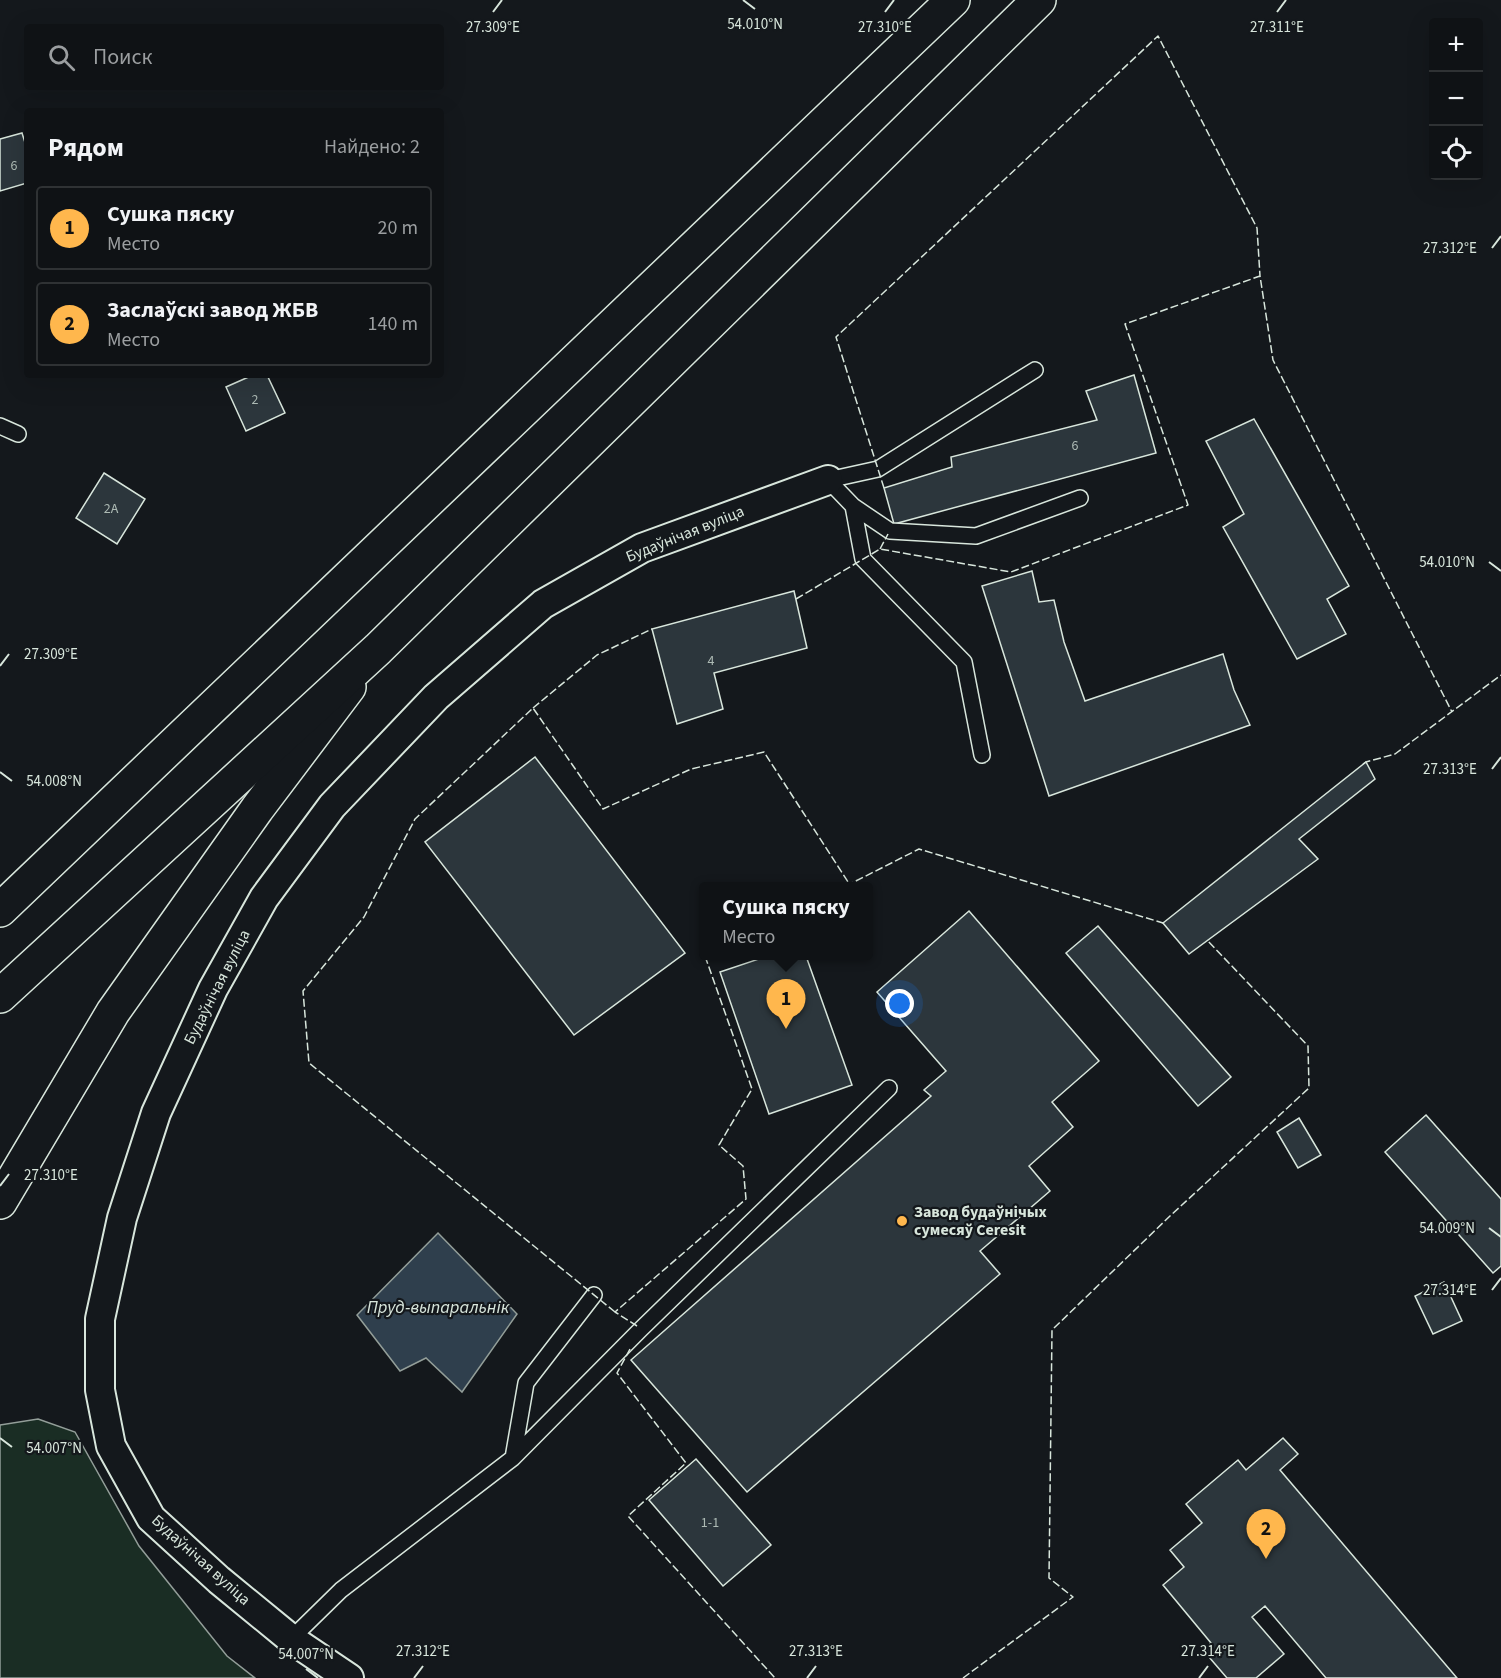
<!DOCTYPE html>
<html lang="ru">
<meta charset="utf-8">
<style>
:root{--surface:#0f1215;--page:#1d2022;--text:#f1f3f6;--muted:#9b9ea0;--line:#2f3234;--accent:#ffb74d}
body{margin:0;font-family:"Source Sans 3",sans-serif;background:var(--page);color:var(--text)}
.controls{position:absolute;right:18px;top:18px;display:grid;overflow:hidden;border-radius:6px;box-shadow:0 6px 24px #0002}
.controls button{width:54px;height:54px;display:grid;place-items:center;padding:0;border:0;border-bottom:2px solid var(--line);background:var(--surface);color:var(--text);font:30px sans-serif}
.you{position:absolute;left:900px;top:1004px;width:21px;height:21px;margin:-15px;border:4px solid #fff;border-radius:50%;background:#1a73e8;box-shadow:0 0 0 9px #1a73e833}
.badge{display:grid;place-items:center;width:39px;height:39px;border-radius:50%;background:var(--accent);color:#111;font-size:20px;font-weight:700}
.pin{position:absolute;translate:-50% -50px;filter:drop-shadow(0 2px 3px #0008)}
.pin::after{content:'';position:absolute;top:32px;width:21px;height:18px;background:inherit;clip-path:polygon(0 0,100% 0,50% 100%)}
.popup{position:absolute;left:699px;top:882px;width:174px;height:78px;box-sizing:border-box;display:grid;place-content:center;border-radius:6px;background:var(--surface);filter:drop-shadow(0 2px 4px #0005);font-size:20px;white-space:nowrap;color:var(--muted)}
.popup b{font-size:22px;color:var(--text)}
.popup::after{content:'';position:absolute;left:50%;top:100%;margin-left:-12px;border:12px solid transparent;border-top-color:var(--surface)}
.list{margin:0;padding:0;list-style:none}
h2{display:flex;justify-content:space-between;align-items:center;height:78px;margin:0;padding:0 24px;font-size:26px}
h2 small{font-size:20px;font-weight:400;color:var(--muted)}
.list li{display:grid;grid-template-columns:39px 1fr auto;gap:18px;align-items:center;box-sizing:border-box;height:84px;margin:0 12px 12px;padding:0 12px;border:2px solid var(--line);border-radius:6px}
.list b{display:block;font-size:22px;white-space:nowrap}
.list p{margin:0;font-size:20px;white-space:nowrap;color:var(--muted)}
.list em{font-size:20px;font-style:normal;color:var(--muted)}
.icon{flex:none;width:33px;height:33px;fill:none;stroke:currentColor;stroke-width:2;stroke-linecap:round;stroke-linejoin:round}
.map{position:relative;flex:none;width:1501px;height:1678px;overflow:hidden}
.search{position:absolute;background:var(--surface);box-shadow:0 6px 24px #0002;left:24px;top:24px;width:420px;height:66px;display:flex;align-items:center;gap:15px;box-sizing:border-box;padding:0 21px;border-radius:6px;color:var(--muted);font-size:22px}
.panel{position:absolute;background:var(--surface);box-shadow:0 6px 24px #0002;left:24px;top:108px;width:420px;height:270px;border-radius:6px}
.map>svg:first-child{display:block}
</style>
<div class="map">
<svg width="1501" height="1678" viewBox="0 0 1501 1678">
<rect width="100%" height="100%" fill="#14181c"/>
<path fill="#1a2d24" stroke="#939e99" stroke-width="1.5" d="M 38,1419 L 75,1432 L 139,1546 L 227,1656 L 255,1678 L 0,1678 L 0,1425 Z"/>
<path fill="#2f3f4d" stroke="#939e99" stroke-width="1.5" d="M 438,1233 L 517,1314 L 462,1392 L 426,1358 L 400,1371 L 357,1315 Z"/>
<path fill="#2c363c" stroke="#d8e6dc" stroke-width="1.5" d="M 22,133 L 27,149 L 27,183 L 0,191 L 0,139 Z
M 253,375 L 267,375 L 285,413 L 246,431 L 226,387 Z
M 1134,375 L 1156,453 L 894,524 L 884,488 L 952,467 L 951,457 L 1097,420 L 1086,391 Z
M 1254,419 L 1349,586 L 1327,599 L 1346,634 L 1297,659 L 1223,527 L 1244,514 L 1206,441 Z
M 104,473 L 145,499 L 117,544 L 76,518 Z
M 1032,571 L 1039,602 L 1054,600 L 1064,642 L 1085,701 L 1223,654 L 1234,690 L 1250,725 L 1049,796 L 982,586 Z
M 794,591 L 807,648 L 714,673 L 723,709 L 677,724 L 652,629 Z
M 535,757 L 685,953 L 574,1035 L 425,842 Z
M 1366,762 L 1375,779 L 1299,839 L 1318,859 L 1189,954 L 1163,923 Z
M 969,911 L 1099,1061 L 1052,1102 L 1073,1127 L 1029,1166 L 1050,1191 L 980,1251 L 1000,1274 L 747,1492 L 631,1360 L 931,1096 L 924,1090 L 946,1071 L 877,992 Z
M 1098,926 L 1231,1077 L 1198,1106 L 1066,953 Z
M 768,956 L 806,956 L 852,1085 L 769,1114 L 720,972 Z
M 1426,1115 L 1501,1199 L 1501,1266 L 1493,1273 L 1385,1152 Z
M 1299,1118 L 1321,1155 L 1298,1168 L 1277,1132 Z
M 1444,1282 L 1462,1321 L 1433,1334 L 1415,1296 Z
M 1283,1438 L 1298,1454 L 1280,1470 L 1457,1678 L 1326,1678 L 1265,1606 L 1252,1617 L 1284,1654 L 1256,1678 L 1227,1678 L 1203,1650 L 1211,1643 L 1163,1585 L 1184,1567 L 1170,1550 L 1202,1523 L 1186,1504 L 1238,1460 L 1246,1470 Z
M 696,1459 L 771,1545 L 723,1586 L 649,1500 Z"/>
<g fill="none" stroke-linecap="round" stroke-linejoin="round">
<defs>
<path id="service" d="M 0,426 L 18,434
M 828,480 L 853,506 L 890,531 L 976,536 L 1080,498
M 828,480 L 878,469 L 1035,370
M 853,506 L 863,559 L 964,662 L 982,755
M 513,1458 L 526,1383 L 594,1295
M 291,1639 L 341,1590 L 513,1458 L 641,1329 L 889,1088"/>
<path id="minor" d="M 349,1678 L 291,1639 L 219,1580 L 151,1518 L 111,1446 L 100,1390 L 100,1319 L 122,1218 L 156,1113 L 213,989 L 264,898 L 332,806 L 436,697 L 543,604 L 642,548 L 828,480"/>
<path id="secondary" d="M 0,1202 L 113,1012 L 257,809 L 349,687"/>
<path id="trunk" d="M 0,910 L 953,0
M 0,996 L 378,649 L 1039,0"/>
</defs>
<use href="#service" stroke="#d8e6dc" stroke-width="18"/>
<use href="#minor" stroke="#d8e6dc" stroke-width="32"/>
<use href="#secondary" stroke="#d8e6dc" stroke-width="36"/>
<use href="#trunk" stroke="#d8e6dc" stroke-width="36"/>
<use href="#service" stroke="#14181c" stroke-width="15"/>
<use href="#minor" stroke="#14181c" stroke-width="28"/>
<use href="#secondary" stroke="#14181c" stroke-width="33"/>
<use href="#trunk" stroke="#14181c" stroke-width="33"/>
<path stroke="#d8e6dc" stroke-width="1.5" stroke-dasharray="8 3" stroke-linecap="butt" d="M 884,488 L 836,337 L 1158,36 L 1257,228 L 1260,276
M 880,549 L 888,534
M 796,599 L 880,549 L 1011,572 L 1188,505 L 1125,324 L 1260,276 L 1273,360 L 1452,712
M 533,708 L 597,655 L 652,629
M 1363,764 L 1366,762 L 1395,754 L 1501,675
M 846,886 L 919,849 L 1163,923 L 1165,921
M 704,949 L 704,950
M 615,1312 L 309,1063 L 303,991 L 364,917 L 415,819 L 533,708 L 603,809 L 691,769 L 764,752 L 850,885
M 637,1326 L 615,1312 L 746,1199 L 743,1166 L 719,1145 L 752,1089 L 705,956
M 630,1349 L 617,1373 L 686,1463 L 628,1516 L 775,1678
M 963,1678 L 1073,1597 L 1049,1578 L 1052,1330 L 1170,1216 L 1309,1088 L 1308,1046 L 1207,940"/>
</g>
<path fill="none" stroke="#d8e6dc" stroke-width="2" d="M 743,0 L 755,9M 493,12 L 502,0M 885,12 L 894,0M 1277,12 L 1286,0M 1492,248 L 1501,236M 1489,562 L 1501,571M 0,666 L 9,654M 1492,769 L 1501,757M 0,772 L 12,781M 0,1186 L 9,1174M 1489,1228 L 1501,1237M 1492,1290 L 1501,1278M 0,1438 L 12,1447M 306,1669 L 318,1678M 414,1678 L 423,1666M 807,1678 L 816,1666M 1199,1678 L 1208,1666"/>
<circle fill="#ffb74d" stroke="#14181c" stroke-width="2" cx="902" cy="1221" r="6"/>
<g text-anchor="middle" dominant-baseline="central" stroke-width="4.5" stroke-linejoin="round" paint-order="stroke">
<g font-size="14" fill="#adbab4">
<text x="14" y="166">6</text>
<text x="255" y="400">2</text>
<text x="1075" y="446">6</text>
<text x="111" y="509">2А</text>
<text x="711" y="661">4</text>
<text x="710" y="1523">1-1</text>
</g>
<g font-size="16" fill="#d8e6dc" stroke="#14181c">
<text transform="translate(685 534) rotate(-22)">Будаўнічая вуліца</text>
<text transform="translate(217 987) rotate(-63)">Будаўнічая вуліца</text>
<text transform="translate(201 1560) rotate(42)">Будаўнічая вуліца</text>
</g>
<g font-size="16" font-weight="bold" fill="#d8e6dc" stroke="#14181c" text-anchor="start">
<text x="914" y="1212">Завод будаўнічых<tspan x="914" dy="18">сумесяў Ceresit</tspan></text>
</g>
<g font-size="18" font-style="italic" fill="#d8e6dc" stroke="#14181c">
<text x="438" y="1307">Пруд-выпаральнік</text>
</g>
</g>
<g font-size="15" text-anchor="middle" fill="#d8e6dc" stroke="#14181c" stroke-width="4.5" stroke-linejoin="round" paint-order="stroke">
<text x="755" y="29">54.010°N</text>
<text x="493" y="32">27.309°E</text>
<text x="885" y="32">27.310°E</text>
<text x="1277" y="32">27.311°E</text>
<text x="1450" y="253">27.312°E</text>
<text x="1447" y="567">54.010°N</text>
<text x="51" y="659">27.309°E</text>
<text x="1450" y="774">27.313°E</text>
<text x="54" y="786">54.008°N</text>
<text x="51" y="1180">27.310°E</text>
<text x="1447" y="1233">54.009°N</text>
<text x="1450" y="1295">27.314°E</text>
<text x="54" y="1453">54.007°N</text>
<text x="423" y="1656">27.312°E</text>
<text x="816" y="1656">27.313°E</text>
<text x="1208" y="1656">27.314°E</text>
<text x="306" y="1659">54.007°N</text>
</g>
</svg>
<div class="controls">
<button>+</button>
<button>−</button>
<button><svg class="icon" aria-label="locate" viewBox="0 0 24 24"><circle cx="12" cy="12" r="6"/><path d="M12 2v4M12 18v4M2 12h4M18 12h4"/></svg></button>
</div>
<div class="you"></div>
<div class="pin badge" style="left:786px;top:1029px">1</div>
<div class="popup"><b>Сушка пяску</b>Место</div>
<div class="pin badge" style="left:1266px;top:1559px">2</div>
<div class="search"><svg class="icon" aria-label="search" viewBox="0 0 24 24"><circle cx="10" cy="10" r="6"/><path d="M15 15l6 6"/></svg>Поиск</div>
<section class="panel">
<h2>Рядом<small>Найдено: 2</small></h2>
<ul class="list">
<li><span class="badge">1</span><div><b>Сушка пяску</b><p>Место</p></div><em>20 m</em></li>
<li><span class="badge">2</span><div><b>Заслаўскі завод ЖБВ</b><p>Место</p></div><em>140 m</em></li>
</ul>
</section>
</div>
